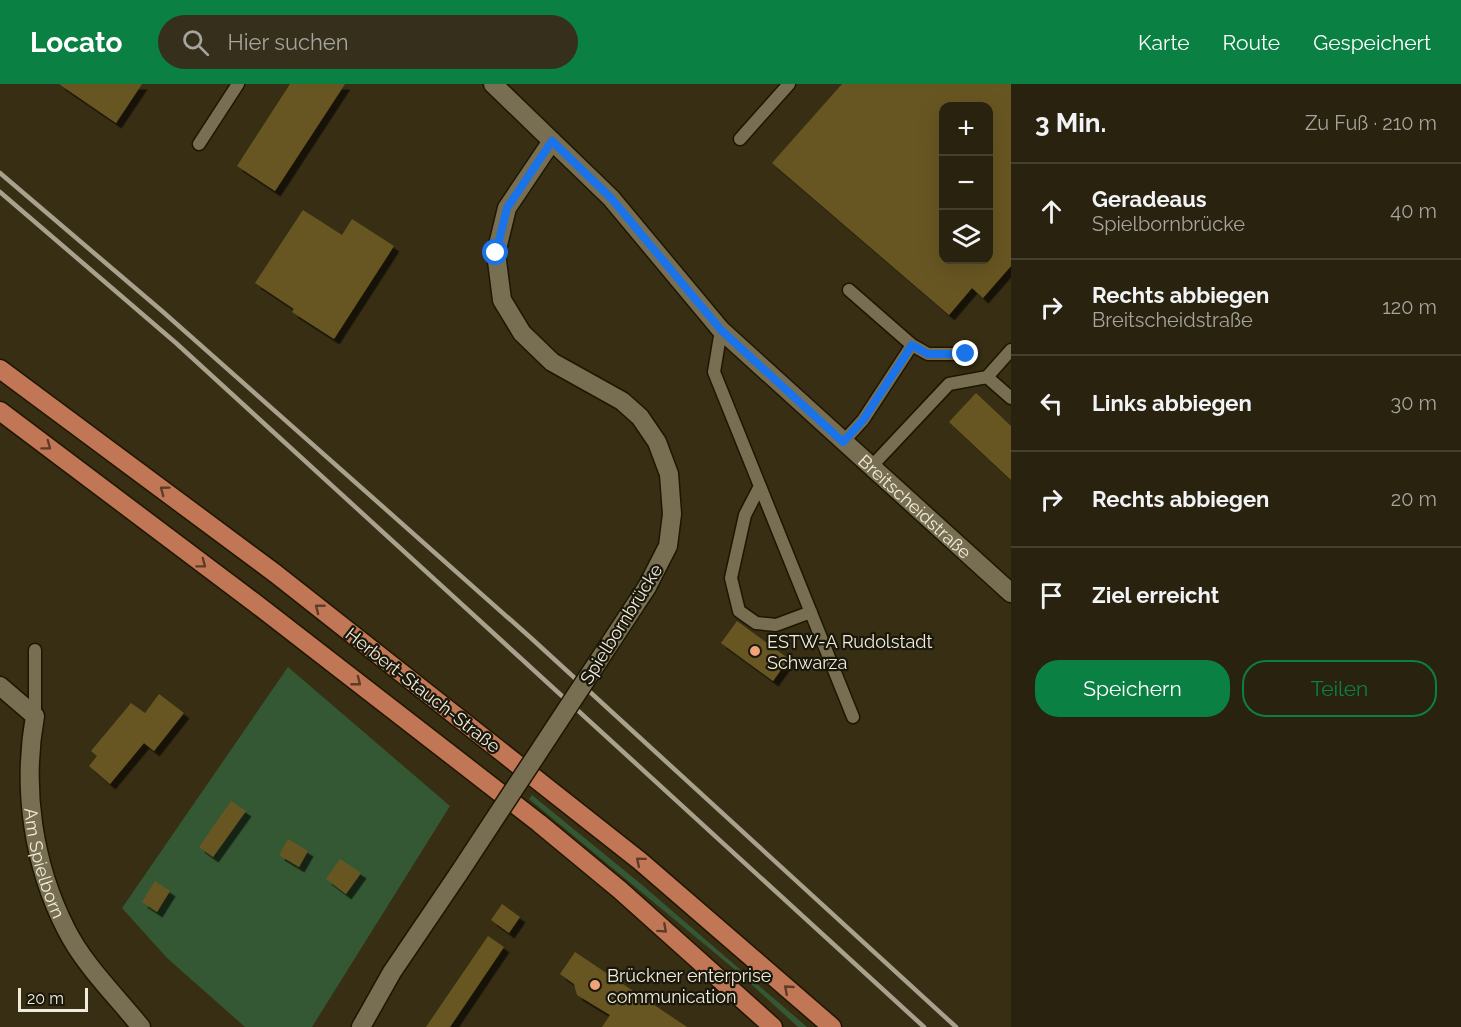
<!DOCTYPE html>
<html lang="de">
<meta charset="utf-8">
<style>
:root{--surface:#29220e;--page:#352f1c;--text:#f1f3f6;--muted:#a5a49e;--line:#453f2e;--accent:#0b8043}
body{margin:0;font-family:Raleway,sans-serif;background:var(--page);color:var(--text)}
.controls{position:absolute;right:18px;top:18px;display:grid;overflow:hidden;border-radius:12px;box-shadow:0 6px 24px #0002}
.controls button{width:54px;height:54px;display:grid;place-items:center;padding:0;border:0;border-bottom:2px solid var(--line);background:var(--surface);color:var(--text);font:30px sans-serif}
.scale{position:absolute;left:18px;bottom:15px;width:70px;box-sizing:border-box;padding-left:6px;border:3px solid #f0ebdb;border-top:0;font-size:16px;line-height:21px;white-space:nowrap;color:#f0ebdb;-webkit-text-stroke:4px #1a170b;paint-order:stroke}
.stop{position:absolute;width:18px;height:18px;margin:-14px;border:4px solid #1a73e8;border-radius:50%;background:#fff}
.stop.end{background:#1a73e8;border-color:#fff;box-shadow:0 2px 6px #0008}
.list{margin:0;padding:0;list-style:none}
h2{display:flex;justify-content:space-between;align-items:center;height:78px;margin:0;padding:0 24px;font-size:26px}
h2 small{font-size:20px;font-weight:400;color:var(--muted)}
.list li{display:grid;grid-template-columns:39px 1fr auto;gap:18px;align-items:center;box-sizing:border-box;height:96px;padding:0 24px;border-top:2px solid var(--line)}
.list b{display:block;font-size:22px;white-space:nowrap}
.list p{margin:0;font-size:20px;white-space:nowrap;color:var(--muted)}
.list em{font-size:20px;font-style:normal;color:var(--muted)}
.actions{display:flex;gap:12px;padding:18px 24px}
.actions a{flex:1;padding:14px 0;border:2px solid var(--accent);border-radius:24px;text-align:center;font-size:21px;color:var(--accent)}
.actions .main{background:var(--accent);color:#fff}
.icon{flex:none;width:33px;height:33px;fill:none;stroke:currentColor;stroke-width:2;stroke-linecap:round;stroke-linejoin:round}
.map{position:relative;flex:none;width:1011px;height:943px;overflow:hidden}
header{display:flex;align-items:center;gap:36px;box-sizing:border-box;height:84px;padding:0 30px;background:var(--accent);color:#fff}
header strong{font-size:28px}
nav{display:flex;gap:33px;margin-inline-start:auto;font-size:21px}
.search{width:420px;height:54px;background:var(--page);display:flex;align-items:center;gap:15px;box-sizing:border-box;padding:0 21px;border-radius:33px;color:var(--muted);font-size:22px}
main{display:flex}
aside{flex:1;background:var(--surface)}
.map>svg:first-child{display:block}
</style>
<header>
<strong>Locato</strong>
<div class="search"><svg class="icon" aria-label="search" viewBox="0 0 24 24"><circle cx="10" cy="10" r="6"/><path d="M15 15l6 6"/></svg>Hier suchen</div>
<nav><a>Karte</a><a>Route</a><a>Gespeichert</a></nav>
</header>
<main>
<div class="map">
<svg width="1011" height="943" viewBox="0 0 1011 943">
<defs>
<filter id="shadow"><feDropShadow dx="5.5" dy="5.5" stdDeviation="0" flood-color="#0009"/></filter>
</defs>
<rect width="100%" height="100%" fill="#372e13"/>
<path fill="#345734" d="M 288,583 L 450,722 L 312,943 L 245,943 L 167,874 L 122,824 Z
M 532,711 L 641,800 L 807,943 L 798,943 L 739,889 L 529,715 Z"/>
<path fill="#675722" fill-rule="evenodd" filter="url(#shadow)" d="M 59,0 L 142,0 L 116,39 Z
M 290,0 L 345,0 L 275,107 L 237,82 Z
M 842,0 L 1011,0 L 1011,182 L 983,214 L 972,204 L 949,231 L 772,79 ZM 944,22 L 988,22 L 988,176 L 944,176 Z
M 303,126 L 342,151 L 352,135 L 394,162 L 334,255 L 292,228 L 294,225 L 255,199 Z
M 976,309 L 1011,342 L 1011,396 L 949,338 Z
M 737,537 L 789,575 L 773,597 L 721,559 Z
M 159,610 L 184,629 L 154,667 L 144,659 L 110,700 L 89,682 L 97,672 L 91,667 L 131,619 L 145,629 Z
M 231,717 L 246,727 L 213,773 L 199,763 Z
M 288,755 L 308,767 L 299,783 L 279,771 Z
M 340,775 L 361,789 L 346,810 L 326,795 Z
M 155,797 L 170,807 L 157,828 L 142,818 Z
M 502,820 L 520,833 L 509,849 L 491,836 Z
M 488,852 L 504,863 L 450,943 L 426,943 Z
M 575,868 L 687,943 L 602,943 L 610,931 L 577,911 L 574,900 L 560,890 Z"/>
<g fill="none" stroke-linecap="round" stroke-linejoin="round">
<defs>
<path id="lane" d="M 740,55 L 789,0
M 199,60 L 238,0
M 721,246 L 714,288 L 853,633
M 912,261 L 928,270 L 967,270
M 987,293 L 1011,314
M 843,358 L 863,336 L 912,261 L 849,206
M 871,383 L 949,300 L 987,293 L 1011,266
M 760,402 L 745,431 L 731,494 L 739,527 L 756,539 L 776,541 L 811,528
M 35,632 L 35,566"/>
<g id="street">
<path id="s1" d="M 493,0 L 611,114 L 721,246 L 1011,509"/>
<path d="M 552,57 L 507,124 L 496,169 L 502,216 L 522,249 L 552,278 L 622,317 L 640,333 L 657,358 L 669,390 L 672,430 L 668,462 L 647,503"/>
<path id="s2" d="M 0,602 L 35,632 C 22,704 33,780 66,845 C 84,881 116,912 141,943"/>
<path d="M 361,943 L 392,888 L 459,789"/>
</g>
<path id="primary" d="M 0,285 L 276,490 L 640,777 L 832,943
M 0,327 L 255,519 L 539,739 L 620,806 L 773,943"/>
</defs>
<use href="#lane" stroke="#1e1600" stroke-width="15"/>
<use href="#street" stroke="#1e1600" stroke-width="21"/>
<use href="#primary" stroke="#1e1600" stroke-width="21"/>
<use href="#lane" stroke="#786f52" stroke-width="12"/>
<use href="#street" stroke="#786f52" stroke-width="18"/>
<use href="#primary" stroke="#c17655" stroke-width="18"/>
<path stroke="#a8a18d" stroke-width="4.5" d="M 0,89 L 162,227 L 531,554 L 956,943
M 0,108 L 176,259 L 924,943"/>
<defs>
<path id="street-bridge" d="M 459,789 L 647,503"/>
</defs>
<use href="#street-bridge" stroke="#1e1600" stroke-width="21" stroke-linecap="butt"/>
<use href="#street-bridge" stroke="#786f52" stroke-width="18"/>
</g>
<defs><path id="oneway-chevron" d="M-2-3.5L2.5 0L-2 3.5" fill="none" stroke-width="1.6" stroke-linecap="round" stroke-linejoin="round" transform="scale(1.5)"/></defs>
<g stroke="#5d3d29">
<use href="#oneway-chevron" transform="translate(47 362) rotate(37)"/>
<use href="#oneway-chevron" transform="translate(164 406) rotate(-143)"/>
<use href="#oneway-chevron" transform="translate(202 480) rotate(37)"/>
<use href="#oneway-chevron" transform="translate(319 524) rotate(-142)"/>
<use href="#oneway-chevron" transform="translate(357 598) rotate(38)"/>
<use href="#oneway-chevron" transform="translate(640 777) rotate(-140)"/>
<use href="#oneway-chevron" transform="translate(663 845) rotate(42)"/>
<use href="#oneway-chevron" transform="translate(788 905) rotate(-139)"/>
</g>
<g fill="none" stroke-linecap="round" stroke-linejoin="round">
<path stroke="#1a73e8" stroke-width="8" d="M 496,169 L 507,124 L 552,57 L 611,114 L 721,246 L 843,358 L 863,336 L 912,261 L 928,270 L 966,270"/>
</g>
<g fill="#f0a279" stroke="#1a170b" stroke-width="2">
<circle cx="755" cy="567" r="6"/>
<circle cx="595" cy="901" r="6"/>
</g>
<g text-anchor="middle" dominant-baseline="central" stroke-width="4.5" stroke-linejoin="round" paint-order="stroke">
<g font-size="18" fill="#f0ebdb" stroke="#1a170b">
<text stroke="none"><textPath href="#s1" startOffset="598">Breitscheidstraße</textPath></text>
<text transform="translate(621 540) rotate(-58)">Spielbornbrücke</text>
<text transform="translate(423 606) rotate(38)">Herbert-Stauch-Straße</text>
<text stroke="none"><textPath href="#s2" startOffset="195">Am Spielborn</textPath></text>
</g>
<g font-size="18" fill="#f0ebdb" stroke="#1a170b" text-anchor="start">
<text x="767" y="557">ESTW-A Rudolstadt<tspan x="767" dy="21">Schwarza</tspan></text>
<text x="607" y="891">Brückner enterprise<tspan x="607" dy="21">communication</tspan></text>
</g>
</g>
</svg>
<div class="controls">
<button>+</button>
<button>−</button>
<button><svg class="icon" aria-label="layers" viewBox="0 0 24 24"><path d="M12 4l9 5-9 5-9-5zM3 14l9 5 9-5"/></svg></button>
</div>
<div class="scale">20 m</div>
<div class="stop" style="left:496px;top:169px"></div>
<div class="stop end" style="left:966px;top:270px"></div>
</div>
<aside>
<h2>3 Min.<small>Zu Fuß · 210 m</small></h2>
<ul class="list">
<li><svg class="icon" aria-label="ahead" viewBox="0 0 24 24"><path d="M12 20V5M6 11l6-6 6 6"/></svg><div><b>Geradeaus</b><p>Spielbornbrücke</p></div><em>40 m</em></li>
<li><svg class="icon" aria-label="right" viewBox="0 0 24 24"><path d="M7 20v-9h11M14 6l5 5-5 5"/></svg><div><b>Rechts abbiegen</b><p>Breitscheidstraße</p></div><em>120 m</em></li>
<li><svg class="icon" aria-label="left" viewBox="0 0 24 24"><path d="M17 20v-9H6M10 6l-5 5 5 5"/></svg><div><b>Links abbiegen</b></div><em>30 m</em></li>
<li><svg class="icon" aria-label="right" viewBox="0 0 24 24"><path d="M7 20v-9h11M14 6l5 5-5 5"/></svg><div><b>Rechts abbiegen</b></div><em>20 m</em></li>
<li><svg class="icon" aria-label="arrive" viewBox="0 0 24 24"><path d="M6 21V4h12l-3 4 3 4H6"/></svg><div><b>Ziel erreicht</b></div></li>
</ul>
<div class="actions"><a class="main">Speichern</a><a>Teilen</a></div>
</aside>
</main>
